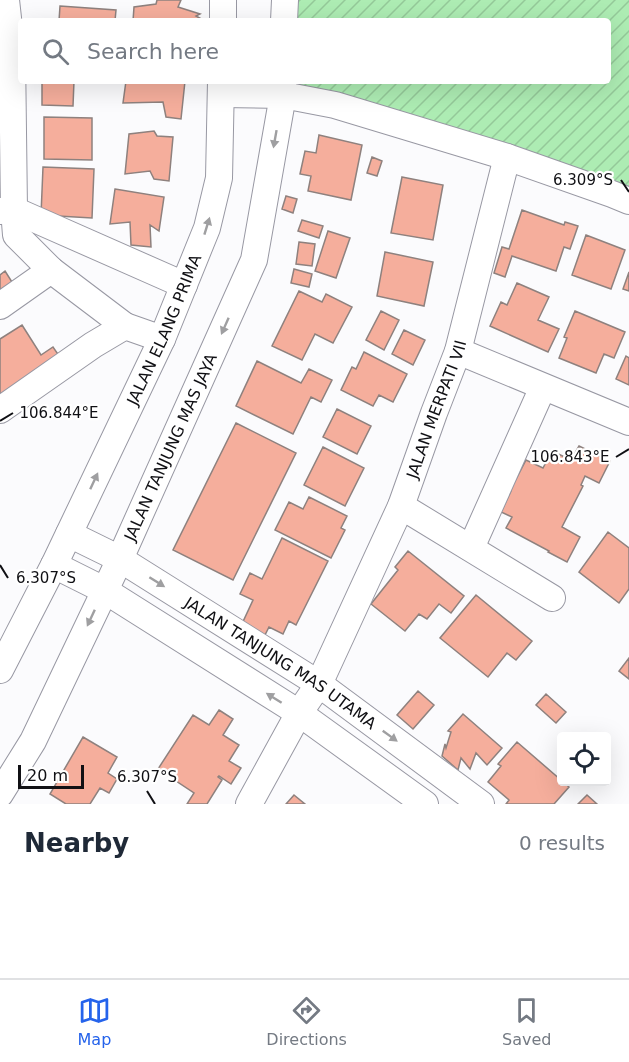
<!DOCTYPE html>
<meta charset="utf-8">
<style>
:root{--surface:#fff;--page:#f6f6f7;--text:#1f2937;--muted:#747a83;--line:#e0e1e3;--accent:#2563eb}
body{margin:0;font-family:"DejaVu Sans",sans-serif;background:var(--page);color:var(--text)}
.controls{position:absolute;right:18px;bottom:18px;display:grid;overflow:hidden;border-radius:6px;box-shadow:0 6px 24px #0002}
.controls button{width:54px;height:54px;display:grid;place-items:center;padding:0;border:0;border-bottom:2px solid var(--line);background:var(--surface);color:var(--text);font:30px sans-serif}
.scale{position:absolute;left:18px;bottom:15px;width:66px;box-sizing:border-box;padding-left:6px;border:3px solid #101014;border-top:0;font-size:16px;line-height:21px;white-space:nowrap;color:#101014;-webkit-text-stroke:4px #fff;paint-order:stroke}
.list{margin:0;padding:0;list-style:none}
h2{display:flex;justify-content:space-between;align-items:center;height:78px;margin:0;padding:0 24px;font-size:26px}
h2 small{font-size:20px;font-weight:400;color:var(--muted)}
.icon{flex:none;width:33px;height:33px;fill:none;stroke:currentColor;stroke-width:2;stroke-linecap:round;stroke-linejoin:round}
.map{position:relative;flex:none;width:629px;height:804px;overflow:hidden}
.search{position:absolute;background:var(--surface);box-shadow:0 6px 24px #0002;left:18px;right:18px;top:18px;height:66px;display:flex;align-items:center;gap:15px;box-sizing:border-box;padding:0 21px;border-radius:6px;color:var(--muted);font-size:22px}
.sheet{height:174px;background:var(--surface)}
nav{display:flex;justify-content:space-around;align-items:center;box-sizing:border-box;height:84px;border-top:2px solid var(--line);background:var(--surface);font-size:16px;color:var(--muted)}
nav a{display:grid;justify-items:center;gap:3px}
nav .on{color:var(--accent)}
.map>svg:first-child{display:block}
</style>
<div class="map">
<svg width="629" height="804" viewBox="0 0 629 804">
<defs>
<pattern id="garden-furrows" width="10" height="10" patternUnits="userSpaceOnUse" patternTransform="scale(1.5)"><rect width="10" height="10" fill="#adecb3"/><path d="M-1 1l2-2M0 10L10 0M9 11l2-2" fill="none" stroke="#94c999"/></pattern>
</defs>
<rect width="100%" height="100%" fill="#fbfbfd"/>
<path fill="url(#garden-furrows)" d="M 294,0 L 629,0 L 629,196 L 506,152 L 291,83 L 291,81 L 608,81 L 608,21 L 293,21 Z"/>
<path fill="#f5ae9c" stroke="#8e817e" stroke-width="1.5" d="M 157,0 L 181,0 L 178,7 L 200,14 L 196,16 L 205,21 L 133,21 L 134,7 L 156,4 Z
M 60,6 L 116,10 L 115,21 L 59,21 Z
M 42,81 L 74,81 L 73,106 L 42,105 Z
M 126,81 L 185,81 L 181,119 L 166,117 L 163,102 L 123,103 Z
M 44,117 L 92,118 L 92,160 L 44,159 Z
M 154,131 L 157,136 L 173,137 L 169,181 L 154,179 L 150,171 L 125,174 L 129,134 Z
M 319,135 L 362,145 L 351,200 L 308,191 L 311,176 L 300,174 L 305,151 L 316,153 Z
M 372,157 L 382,161 L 377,176 L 367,173 Z
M 43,167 L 94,169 L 92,218 L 41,215 Z
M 402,177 L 443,185 L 433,240 L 391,233 Z
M 115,189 L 164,197 L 159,231 L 150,225 L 151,247 L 131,245 L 130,222 L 110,224 Z
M 286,196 L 297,199 L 293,213 L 282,209 Z
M 522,210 L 564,225 L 565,222 L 578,226 L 570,249 L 564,247 L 556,271 L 512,256 L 505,277 L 494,273 L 502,247 L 509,249 Z
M 302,220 L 323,226 L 319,238 L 298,231 Z
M 328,231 L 350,238 L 336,278 L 315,271 Z
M 586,235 L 625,250 L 611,289 L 572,275 Z
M 299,242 L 315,244 L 312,266 L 296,264 Z
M 385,252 L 433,262 L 424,306 L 377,296 Z
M 294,269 L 312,274 L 309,287 L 291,283 Z
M 5,271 L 12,282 L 0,290 L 0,275 Z
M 629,272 L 629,291 L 623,289 Z
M 517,283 L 549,297 L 538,320 L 559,329 L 548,352 L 490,326 L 501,302 L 507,305 Z
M 299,291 L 322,302 L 326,294 L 352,307 L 333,343 L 315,334 L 302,360 L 272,346 Z
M 381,311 L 399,320 L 384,350 L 366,340 Z
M 575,311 L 625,332 L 614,358 L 604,354 L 596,373 L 559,358 L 567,338 L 564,337 Z
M 22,325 L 41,355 L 53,347 L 62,360 L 0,400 L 0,339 Z
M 404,330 L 425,340 L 413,365 L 392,354 Z
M 364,352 L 407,374 L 393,402 L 379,395 L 373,406 L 341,390 L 352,367 L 356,369 Z
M 626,356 L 629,358 L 629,385 L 616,379 Z
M 257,361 L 301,383 L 309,369 L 332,380 L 321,402 L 311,397 L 293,434 L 236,406 Z
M 337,409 L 371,426 L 357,454 L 323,437 Z
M 236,423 L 296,453 L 233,580 L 173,550 Z
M 579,446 L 610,461 L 599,483 L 585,476 L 581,485 L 583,486 L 562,527 L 580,537 L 567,562 L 548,552 L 549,551 L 506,528 L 512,517 L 501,512 L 511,491 L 507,490 L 513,479 L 515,481 L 526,460 L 543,468 L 552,451 L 571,460 Z
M 323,447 L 364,468 L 345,506 L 304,485 Z
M 309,497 L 347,516 L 341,528 L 345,530 L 331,558 L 275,530 L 289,502 L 303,509 Z
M 608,532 L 629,548 L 629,589 L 619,603 L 579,572 Z
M 282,538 L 328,561 L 296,625 L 289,621 L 283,634 L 269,627 L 264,637 L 241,626 L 253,600 L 240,594 L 250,573 L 262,579 Z
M 408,551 L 464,596 L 451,613 L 439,604 L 427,619 L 419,614 L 405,631 L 371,604 L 398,570 L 395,567 Z
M 476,595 L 532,641 L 516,660 L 507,653 L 488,677 L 440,638 Z
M 629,658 L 629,679 L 619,671 Z
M 418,691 L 434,705 L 413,729 L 397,715 Z
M 546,694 L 566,712 L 556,723 L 536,705 Z
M 219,710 L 233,719 L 223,735 L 239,745 L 229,761 L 241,768 L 231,784 L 219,776 L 218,777 L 222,780 L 207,804 L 187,804 L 194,793 L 158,769 L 193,715 L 209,725 Z
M 463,714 L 502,748 L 487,765 L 476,753 L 470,769 L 461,758 L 458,770 L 442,756 L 445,744 L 446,748 L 451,732 L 448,731 Z
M 83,737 L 117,757 L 108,773 L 117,779 L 109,793 L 100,788 L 90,804 L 66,804 L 50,794 Z
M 517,742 L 569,787 L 554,804 L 506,804 L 509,800 L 488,782 L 501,766 L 498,764 Z
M 294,795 L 305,804 L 286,804 Z
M 587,795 L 597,804 L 578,804 Z"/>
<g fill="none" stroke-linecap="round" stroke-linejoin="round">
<defs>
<g id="minor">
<path d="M 6,0 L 12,54 L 14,210 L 16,235 L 51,270 L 125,326"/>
<path d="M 223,21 L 223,0"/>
<path d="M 284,21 L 285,0"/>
<path d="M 221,94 L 283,95 L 335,105 L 507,157 L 612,194 L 629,201"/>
<path d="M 0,211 L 14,210 L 184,285"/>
<path d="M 0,306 L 51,270"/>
<path d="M 458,351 L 629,422"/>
<path d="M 0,410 L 93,345 L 125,326 L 162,339"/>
<path d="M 401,506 L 552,598"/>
<path id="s1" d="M 69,534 L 120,559 L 319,684 L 481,804"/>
<path d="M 471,548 L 543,387"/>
<path d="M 54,565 L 104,590 L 299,713 L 425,804"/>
<path id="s2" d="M 0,670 L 54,565 L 162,339 L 207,228 L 219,178 L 221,81"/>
<path id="s3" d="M 0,794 L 33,741 L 120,559 L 254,260 L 283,95 L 283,81"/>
<path id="s4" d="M 249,804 L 299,713 L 319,684 L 401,506 L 434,413 L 458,351 L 507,157"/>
</g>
</defs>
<use href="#minor" stroke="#9898a3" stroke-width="28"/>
<use href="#minor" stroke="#fff" stroke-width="26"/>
</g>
<defs><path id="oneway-solid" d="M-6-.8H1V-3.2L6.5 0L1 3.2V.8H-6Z" transform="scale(1.5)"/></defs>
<g fill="#9f9fa1">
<use href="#oneway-solid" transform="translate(275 139) rotate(100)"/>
<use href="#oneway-solid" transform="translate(207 226) rotate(-73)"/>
<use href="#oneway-solid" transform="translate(225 326) rotate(114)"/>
<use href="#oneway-solid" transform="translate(94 481) rotate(-65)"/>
<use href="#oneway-solid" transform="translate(157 582) rotate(32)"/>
<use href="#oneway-solid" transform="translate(91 618) rotate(115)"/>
<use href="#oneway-solid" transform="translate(274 698) rotate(-148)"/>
<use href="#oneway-solid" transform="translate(390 736) rotate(36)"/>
</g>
<path fill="none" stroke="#101014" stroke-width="2" d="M 621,180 L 629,192M 0,421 L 13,413M 616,457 L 629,449M 0,565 L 8,578M 147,791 L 155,804"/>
<g text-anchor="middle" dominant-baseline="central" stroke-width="4.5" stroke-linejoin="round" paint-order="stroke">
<g font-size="16" fill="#101014" stroke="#fff">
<text stroke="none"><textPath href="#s2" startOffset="378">JALAN ELANG PRIMA</textPath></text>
<text stroke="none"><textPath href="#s4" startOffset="438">JALAN MERPATI VII</textPath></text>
<text stroke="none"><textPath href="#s3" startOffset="387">JALAN TANJUNG MAS JAYA</textPath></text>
<text stroke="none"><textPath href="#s1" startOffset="248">JALAN TANJUNG MAS UTAMA</textPath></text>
</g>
</g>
<g font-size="15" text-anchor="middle" fill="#101014" stroke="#fff" stroke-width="4.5" stroke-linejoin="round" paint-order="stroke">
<text x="583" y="185">6.309°S</text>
<text x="59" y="418">106.844°E</text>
<text x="570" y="462">106.843°E</text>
<text x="46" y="583">6.307°S</text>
<text x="147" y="782">6.307°S</text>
</g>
</svg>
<div class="controls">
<button><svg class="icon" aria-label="locate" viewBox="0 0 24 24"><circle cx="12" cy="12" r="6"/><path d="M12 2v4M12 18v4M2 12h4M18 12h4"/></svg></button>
</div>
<div class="scale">20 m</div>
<div class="search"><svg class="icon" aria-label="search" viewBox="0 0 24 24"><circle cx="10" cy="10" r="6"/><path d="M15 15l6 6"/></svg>Search here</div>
</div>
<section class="sheet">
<h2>Nearby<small>0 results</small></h2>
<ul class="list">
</ul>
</section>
<nav>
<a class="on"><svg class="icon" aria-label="map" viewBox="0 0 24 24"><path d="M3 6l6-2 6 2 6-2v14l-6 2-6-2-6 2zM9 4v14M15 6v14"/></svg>Map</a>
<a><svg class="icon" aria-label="directions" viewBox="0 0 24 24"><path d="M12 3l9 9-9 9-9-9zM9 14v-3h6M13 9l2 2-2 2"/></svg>Directions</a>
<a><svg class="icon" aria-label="saved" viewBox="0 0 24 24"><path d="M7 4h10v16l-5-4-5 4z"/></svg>Saved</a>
</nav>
